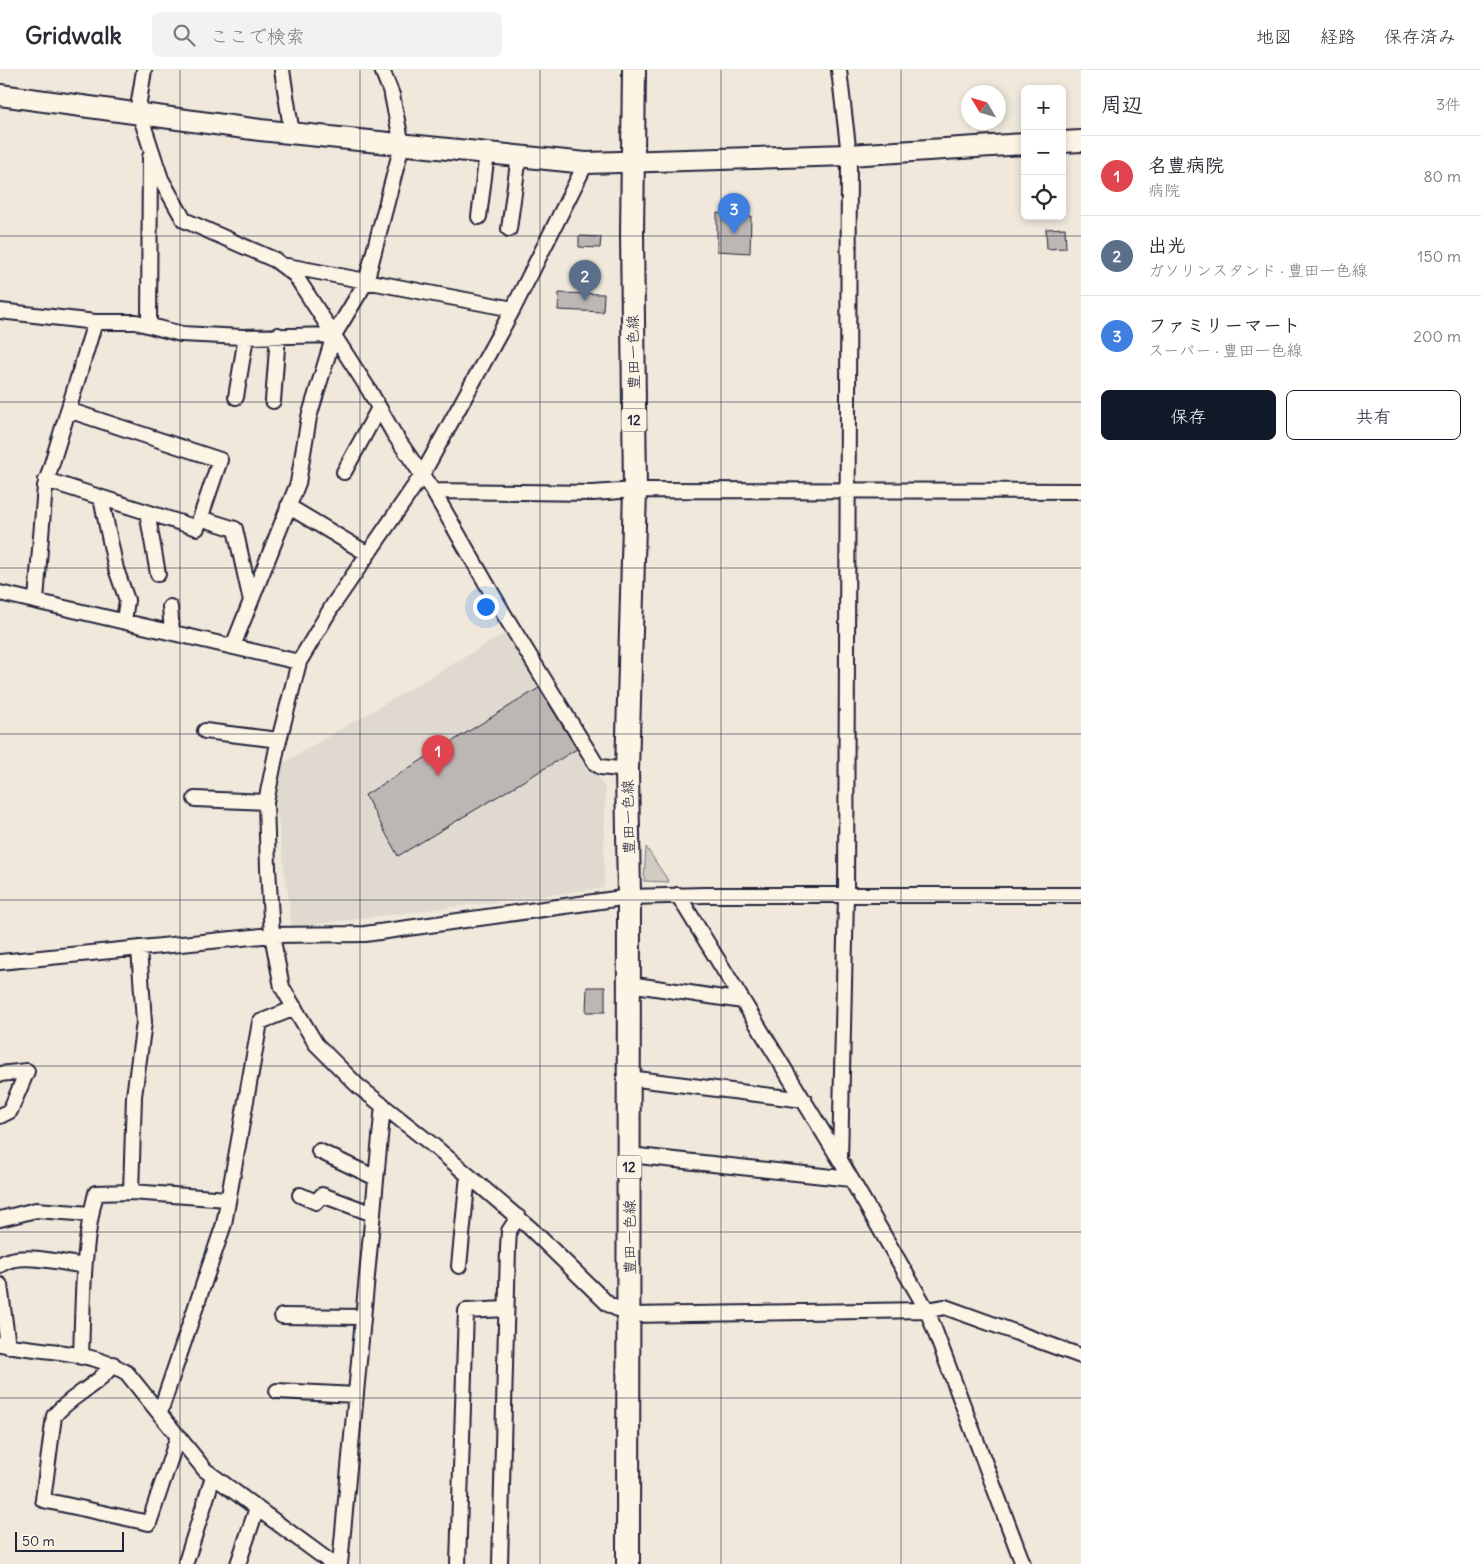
<!DOCTYPE html>
<html lang="ja">
<meta charset="utf-8">
<style>
:root{--surface:#fff;--page:#f2f2f3;--text:#2b2b33;--muted:#7c7c81;--line:#e1e1e2;--accent:#111827}
body{margin:0;font-family:Delius,"Klee One",sans-serif;background:var(--page);color:var(--text)}
.controls{position:absolute;right:15px;top:15px;display:grid;overflow:hidden;border-radius:8px;box-shadow:0 2px 8px #0003}
.controls button{width:45px;height:45px;display:grid;place-items:center;padding:0;border:0;border-bottom:1px solid var(--line);background:var(--surface);color:var(--text);font:25px sans-serif}
.compass{position:absolute;left:961px;top:15px;width:45px;height:45px;border-radius:50%;background:var(--surface);box-shadow:0 2px 8px #0003;rotate:308deg}
.scale{position:absolute;left:15px;bottom:12px;width:109px;box-sizing:border-box;padding-left:5px;border:2px solid #22223b;border-top:0;font-size:14px;line-height:18px;white-space:nowrap;color:#22223b;-webkit-text-stroke:4px #fcf5e5;paint-order:stroke}
.you{position:absolute;left:485px;top:536px;width:18px;height:18px;margin:-12px;border:4px solid #fff;border-radius:50%;background:#1a73e8;box-shadow:0 0 0 8px #1a73e833}
.badge{display:grid;place-items:center;width:32px;height:32px;border-radius:50%;background:var(--accent);color:#fff;font-size:16px;font-weight:700}
.pin{position:absolute;translate:-50% -41px;filter:drop-shadow(0 1px 2px #0008)}
.pin::after{content:'';position:absolute;top:26px;width:18px;height:15px;background:inherit;clip-path:polygon(0 0,100% 0,50% 100%)}
.list{margin:0;padding:0;list-style:none}
h2{display:flex;justify-content:space-between;align-items:center;height:65px;margin:0;padding:0 20px;font-size:21px}
h2 small{font-size:16px;font-weight:400;color:var(--muted)}
.list li{display:grid;grid-template-columns:32px 1fr auto;gap:15px;align-items:center;box-sizing:border-box;height:80px;padding:0 20px;border-top:1px solid var(--line)}
.list b{display:block;font-size:19px;white-space:nowrap}
.list p{margin:0;font-size:16px;white-space:nowrap;color:var(--muted)}
.list em{font-size:16px;font-style:normal;color:var(--muted)}
.actions{display:flex;gap:10px;padding:15px 20px}
.actions a{flex:1;padding:11px 0;border:1px solid var(--accent);border-radius:8px;text-align:center;font-size:18px;color:var(--accent)}
.actions .main{background:var(--accent);color:#fff}
.icon{flex:none;width:28px;height:28px;fill:none;stroke:currentColor;stroke-width:2;stroke-linecap:round;stroke-linejoin:round}
.map{position:relative;flex:none;width:1081px;height:1494px;overflow:hidden}
header{display:flex;align-items:center;gap:30px;box-sizing:border-box;height:70px;padding:0 25px;background:var(--surface);border-bottom:1px solid var(--line)}
header strong{font-size:24px}
nav{display:flex;gap:28px;margin-inline-start:auto;font-size:18px}
.search{width:350px;height:45px;background:var(--page);display:flex;align-items:center;gap:12px;box-sizing:border-box;padding:0 18px;border-radius:8px;color:var(--muted);font-size:19px}
main{display:flex}
aside{flex:1;background:var(--surface)}
.map>svg:first-child{display:block}
</style>
<header>
<strong>Gridwalk</strong>
<div class="search"><svg class="icon" aria-label="search" viewBox="0 0 24 24"><circle cx="10" cy="10" r="6"/><path d="M15 15l6 6"/></svg>ここで検索</div>
<nav><a>地図</a><a>経路</a><a>保存済み</a></nav>
</header>
<main>
<div class="map">
<svg width="1081" height="1494" viewBox="0 0 1081 1494">
<rect width="100%" height="100%" fill="#efe8db"/>
<filter id="ink" filterUnits="userSpaceOnUse"><feTurbulence type="fractalNoise" baseFrequency=".02" numOctaves="2"/><feDisplacementMap in="SourceGraphic" scale="10" xChannelSelector="R" yChannelSelector="G"/><feConvolveMatrix kernelMatrix="1 2 1 2 8 2 1 2 1" color-interpolation-filters="sRGB"/></filter>
<g filter="url(#ink)">
<path fill="#e0d9cf" d="M 506,563 L 605,718 L 604,818 L 292,857 L 275,728 L 283,693 Z"/>
<path fill="#d1cbc3" stroke="#7a767f" d="M 646,777 L 669,812 L 644,811 Z"/>
<path fill="#bcb7b3" stroke="#22223b" d="M 717,143 L 751,146 L 750,183 L 717,181 Z
M 1065,158 L 1066,178 L 1047,179 L 1046,159 Z
M 579,166 L 601,167 L 600,178 L 579,177 Z
M 559,223 L 604,224 L 603,242 L 558,240 Z
M 539,618 L 577,679 L 398,786 L 365,725 Z
M 587,917 L 605,917 L 605,942 L 586,942 Z"/>
<g fill="none" stroke-linecap="round" stroke-linejoin="round">
<defs>
<path id="street" d="M 282,0 L 292,64
M 839,0 L 849,85 L 846,826 L 840,1090
M 137,44 L 144,0
M 140,45 L 161,109 L 184,150 L 275,190 L 295,205 L 369,320 L 394,364 L 433,421 L 505,546 L 596,694 L 601,697 L 627,700
M 586,93 L 513,239 L 422,405 L 333,535 L 299,592 L 277,678 L 266,732 L 268,798 L 272,865 L 282,917 L 316,974 L 358,1016 L 435,1077 L 530,1158 L 608,1234 L 629,1245 L 927,1240 L 945,1237 L 1081,1286
M 479,147 L 487,83
M 509,159 L 519,86
M 287,196 L 513,239
M 0,241 L 95,252 L 136,252 L 181,264 L 243,267 L 334,265
M 149,255 L 150,87
M 236,327 L 246,267
M 273,331 L 278,265
M 344,402 L 379,338
M 46,410 L 197,458 L 220,390 L 68,340
M 433,421 L 593,423 L 635,420 L 1081,421
M 101,428 L 116,499 L 127,530 L 124,551
M 288,436 L 368,484
M 147,442 L 158,504
M 200,448 L 235,459 L 251,531
M 0,523 L 299,592
M 36,530 L 45,416 L 95,252
M 170,537 L 172,562
M 233,576 L 298,413 L 309,347 L 334,265 L 366,212 L 402,75 L 392,25 L 382,0
M 205,661 L 279,670
M 195,729 L 266,732
M 678,825 L 840,1090 L 927,1240 L 1023,1494
M 0,892 L 272,865 L 365,864 L 629,827 L 705,825 L 1081,825
M 629,914 L 743,931
M 0,1004 L 27,1001 L 10,1041 L 0,1046
M 629,1008 L 804,1030
M 319,1081 L 376,1108
M 629,1085 L 851,1109
M 131,1122 L 134,1026 L 144,952 L 139,878
M 300,1125 L 316,1132 L 322,1125 L 373,1144
M 0,1149 L 36,1140 L 90,1144
M 0,1195 C 18,1181 63,1193 84,1196
M 459,1196 L 468,1105
M 0,1215 L 8,1276
M 282,1246 L 363,1247
M 0,1274 C 41,1282 91,1280 127,1303 L 205,1400 L 333,1494
M 81,1287 C 83,1232 82,1176 96,1123 L 131,1122 L 228,1129
M 113,1294 C 98,1316 71,1325 54,1346 L 43,1430 L 149,1453 L 178,1366
M 277,1321 L 356,1325
M 160,1342 L 224,1154 L 260,952 L 295,938
M 186,1492 L 213,1407
M 238,1494 L 257,1438
M 340,1494 L 383,1035
M 458,1494 L 466,1241 L 506,1239
M 500,1494 L 508,1178 L 509,1161 L 518,1147"/>
<path id="secondary" d="M 0,25 L 260,60 L 586,93 L 849,85 L 1025,74
M 1062,72 L 1081,71"/>
<path id="primary" d="M 628,1494 L 629,827 L 627,700 L 635,420 L 632,163 L 634,0"/>
</defs>
<use href="#street" stroke="#22223b" stroke-width="18"/>
<use href="#secondary" stroke="#22223b" stroke-width="24"/>
<use href="#primary" stroke="#22223b" stroke-width="26"/>
<use href="#street" stroke="#fcf5e5" stroke-width="14"/>
<use href="#secondary" stroke="#fcf5e5" stroke-width="20"/>
<use href="#primary" stroke="#fcf5e5" stroke-width="22"/>
</g>
</g>
<path fill="none" stroke="#22223b" stroke-width="1" stroke-opacity="0.55" d="M 180,0 L 180,1494M 360,0 L 360,1494M 540,0 L 540,1494M 721,0 L 721,1494M 901,0 L 901,1494M 0,166 L 1081,166M 0,332 L 1081,332M 0,498 L 1081,498M 0,664 L 1081,664M 0,830 L 1081,830M 0,996 L 1081,996M 0,1162 L 1081,1162M 0,1328 L 1081,1328"/>
<g text-anchor="middle" dominant-baseline="central" stroke-width="4" stroke-linejoin="round" paint-order="stroke">
<g fill="#fcf5e5" stroke="#63616e" stroke-width="1">
<rect x="621.5" y="338.5" width="25" height="23" rx="4"/>
<rect x="616.5" y="1085.5" width="25" height="23" rx="4"/>
</g>
<g font-size="14" font-weight="bold" fill="#22223b">
<text x="634" y="350">12</text>
<text x="629" y="1097">12</text>
</g>
<g font-size="15" fill="#22223b" stroke="#fcf5e5">
<text transform="translate(633 282) rotate(-91)">豊田一色線</text>
<text transform="translate(628 747) rotate(-91)">豊田一色線</text>
<text transform="translate(629 1167) rotate(-90)">豊田一色線</text>
</g>
</g>
</svg>
<div class="controls">
<button>+</button>
<button>−</button>
<button><svg class="icon" aria-label="locate" viewBox="0 0 24 24"><circle cx="12" cy="12" r="6"/><path d="M12 2v4M12 18v4M2 12h4M18 12h4"/></svg></button>
</div>
<svg class="compass" viewBox="-18 -18 36 36"><path d="M0-13l5 13h-10z" fill="#e53935"/><path d="M0 13l5-13h-10z" fill="#7c7c81"/></svg>
<div class="scale">50 m</div>
<div class="you"></div>
<div class="pin badge" style="left:438px;top:706px;background:#e0444e">1</div>
<div class="pin badge" style="left:585px;top:231px;background:#5c6f8a">2</div>
<div class="pin badge" style="left:734px;top:164px;background:#3f7fe0">3</div>
</div>
<aside>
<h2>周辺<small>3件</small></h2>
<ul class="list">
<li><span class="badge" style="background:#e0444e">1</span><div><b>名豊病院</b><p>病院</p></div><em>80 m</em></li>
<li><span class="badge" style="background:#5c6f8a">2</span><div><b>出光</b><p>ガソリンスタンド · 豊田一色線</p></div><em>150 m</em></li>
<li><span class="badge" style="background:#3f7fe0">3</span><div><b>ファミリーマート</b><p>スーパー · 豊田一色線</p></div><em>200 m</em></li>
</ul>
<div class="actions"><a class="main">保存</a><a>共有</a></div>
</aside>
</main>
